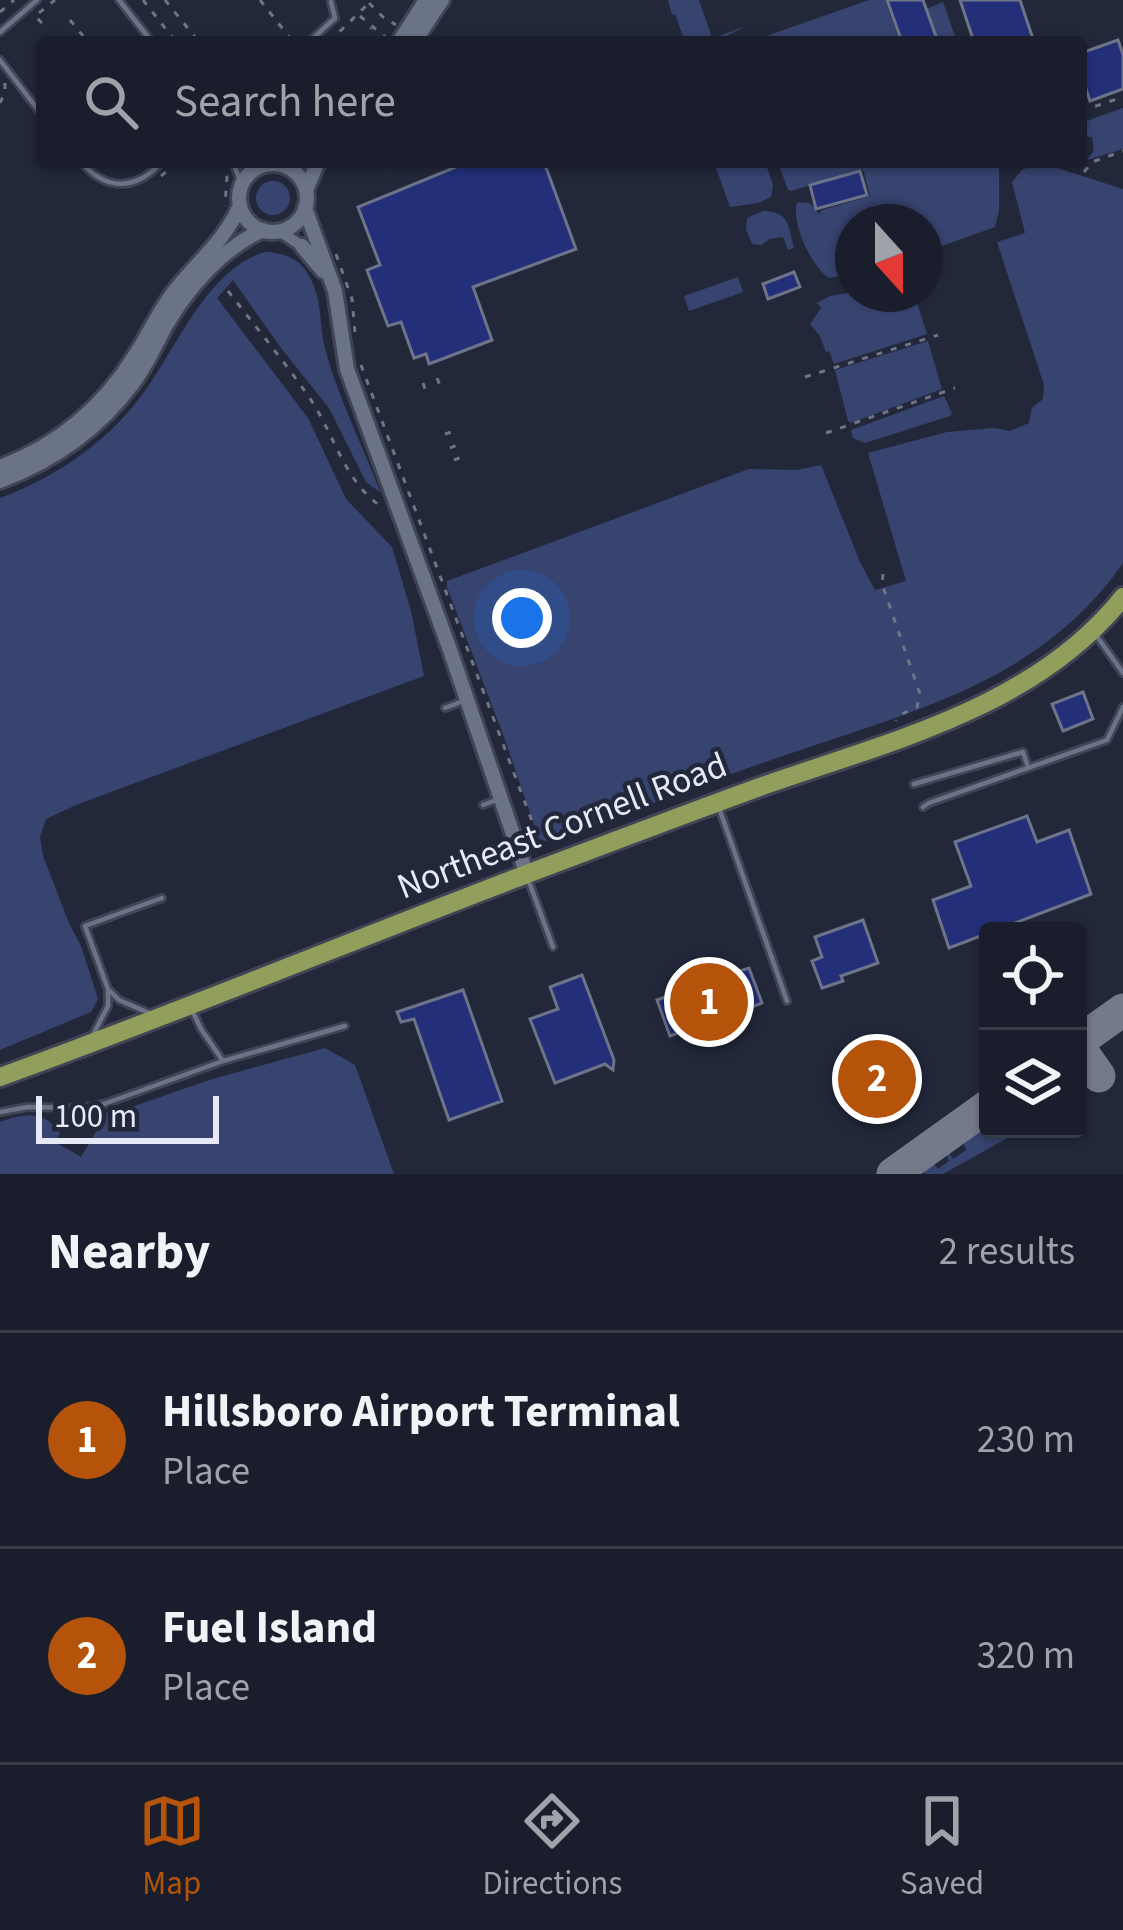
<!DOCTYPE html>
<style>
:root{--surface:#1a1e2c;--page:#232734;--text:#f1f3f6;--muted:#9fa2a9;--line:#383c48;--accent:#b45309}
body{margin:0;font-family:"Source Sans 3",sans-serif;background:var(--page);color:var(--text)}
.controls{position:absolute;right:36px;bottom:36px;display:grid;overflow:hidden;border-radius:12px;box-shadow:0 3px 9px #0004}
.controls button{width:108px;height:108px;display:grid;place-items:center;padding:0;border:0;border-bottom:3px solid var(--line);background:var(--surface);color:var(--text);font:60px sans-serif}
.compass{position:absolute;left:835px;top:204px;width:108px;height:108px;border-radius:50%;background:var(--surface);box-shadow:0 3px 9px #0004;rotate:159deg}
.scale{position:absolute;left:36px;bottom:30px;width:183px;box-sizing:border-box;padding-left:12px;border:6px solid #e6eaf7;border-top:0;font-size:33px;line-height:42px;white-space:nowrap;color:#e6eaf7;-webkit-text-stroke:9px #22283a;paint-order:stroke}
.you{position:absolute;left:522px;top:618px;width:42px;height:42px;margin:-30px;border:9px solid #fff;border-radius:50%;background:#1a73e8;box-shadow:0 0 0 18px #1a73e833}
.badge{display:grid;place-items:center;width:78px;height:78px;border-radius:50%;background:var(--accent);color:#fff;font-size:39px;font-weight:700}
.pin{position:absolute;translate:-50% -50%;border:6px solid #fff;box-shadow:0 3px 12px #0006}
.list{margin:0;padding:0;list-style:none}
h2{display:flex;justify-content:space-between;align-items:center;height:156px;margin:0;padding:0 48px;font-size:51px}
h2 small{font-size:39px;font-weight:400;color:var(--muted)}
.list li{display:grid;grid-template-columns:78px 1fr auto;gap:36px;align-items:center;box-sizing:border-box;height:216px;padding:0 48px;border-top:3px solid var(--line)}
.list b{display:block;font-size:45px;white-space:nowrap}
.list p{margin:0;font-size:39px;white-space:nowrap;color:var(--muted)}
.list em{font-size:39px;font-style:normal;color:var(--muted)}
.icon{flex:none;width:66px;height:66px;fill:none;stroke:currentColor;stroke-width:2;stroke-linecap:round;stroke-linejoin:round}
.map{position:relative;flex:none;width:1123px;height:1174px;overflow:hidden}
.search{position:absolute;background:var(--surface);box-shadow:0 3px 9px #0004;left:36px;right:36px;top:36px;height:132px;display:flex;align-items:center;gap:30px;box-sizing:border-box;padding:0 42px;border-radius:12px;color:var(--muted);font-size:45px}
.sheet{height:588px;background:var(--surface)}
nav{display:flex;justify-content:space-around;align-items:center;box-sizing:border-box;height:168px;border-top:3px solid var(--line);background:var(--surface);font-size:33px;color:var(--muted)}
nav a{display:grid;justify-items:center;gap:6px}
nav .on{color:var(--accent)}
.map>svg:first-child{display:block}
</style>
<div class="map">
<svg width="1123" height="1174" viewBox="0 0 1123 1174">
<rect width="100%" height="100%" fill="#22283a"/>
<path fill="#384470" d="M 668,0 L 699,0 L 712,38 L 744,27 L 715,42 L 685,42 L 675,14 L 672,15 Z
M 869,0 L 885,0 L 900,42 L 749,42 Z
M 943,2 L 955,36 L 938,42 L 926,9 Z
M 1123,108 L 1123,149 L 1087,160 L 1094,150 L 1092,137 L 1081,136 L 1081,123 Z
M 714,162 L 765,162 L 773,185 L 771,197 L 758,203 L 730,207 Z
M 778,162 L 999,162 L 999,210 L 995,227 L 925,252 L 925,222 L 853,222 L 853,274 L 829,278 C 811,266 791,223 797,202 L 810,203 L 819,214 L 822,210 L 870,196 L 863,169 L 791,191 L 788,190 Z
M 1037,166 L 1054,167 L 1123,189 L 1123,563 C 1040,682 915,710 786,755 C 714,779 642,808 571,835 L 545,841 L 539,839 L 504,737 L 447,587 L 447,581 L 749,469 L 797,470 L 821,465 L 860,562 L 875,590 L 906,581 L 868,453 L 947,432 L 994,428 L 1010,431 L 1029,423 L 1032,408 L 1043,399 L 1044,385 L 997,242 L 1025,233 L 1012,182 L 1023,169 Z
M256 198a17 17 0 1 1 34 0a17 17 0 1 1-34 0Z
M 763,211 C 790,212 788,226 794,248 L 788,250 L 783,237 L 770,239 L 761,245 L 752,244 L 746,230 L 747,218 Z
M 265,252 C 280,252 298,258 306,271 C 324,298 318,324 326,352 C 338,397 364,449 381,493 L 366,482 L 329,408 L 281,348 L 233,280 L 217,298 L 308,418 L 346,499 L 392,547 L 411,611 L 424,676 L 76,805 L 46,819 L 40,837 L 43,856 L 69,923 L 81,946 L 98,999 L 91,1012 L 0,1050 L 0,498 C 53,478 99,448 135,404 C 173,359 203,270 265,252 Z
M 738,277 L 743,292 L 689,311 L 684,296 Z
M 853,292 L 914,294 L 927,334 L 834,364 L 829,351 L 826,352 L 820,336 L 810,324 L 821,308 L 817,303 L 830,296 Z
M 928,341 L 942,389 L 851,423 L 848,421 L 835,370 Z
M 944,396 L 952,413 L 950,416 L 865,443 L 853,438 L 851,430 Z
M 325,1048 L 355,1065 L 394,1174 L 0,1174 L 0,1122 C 25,1113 44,1110 60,1133 L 55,1142 L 81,1157 L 96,1132 L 76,1119 L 126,1109 L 209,1080 Z
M 986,1125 L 992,1132 L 997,1129 L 1024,1129 L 943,1174 L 925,1174 L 923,1170 L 933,1163 L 938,1169 L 949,1161 L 946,1154 L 949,1152 L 953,1159 L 966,1150 L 963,1142 Z"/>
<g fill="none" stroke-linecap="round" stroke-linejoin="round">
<path stroke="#747a8a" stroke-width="33" d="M 1078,1042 L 1123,1010
M 1078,1046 L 1099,1076
M 893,1174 L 988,1106"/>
</g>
<path fill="#233079" stroke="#6d748a" stroke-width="3" d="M 887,0 L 923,0 L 938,42 L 902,42 Z
M 960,0 L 1020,0 L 1034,42 L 974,42 Z
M 1118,40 L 1123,55 L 1123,89 L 1090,101 L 1081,74 L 1081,53 Z
M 468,162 L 544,162 L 576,249 L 473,287 L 492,340 L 429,364 L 426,354 L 414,358 L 401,322 L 388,326 L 367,270 L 380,265 L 358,207 Z
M 860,171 L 867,195 L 816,209 L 810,185 Z
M 794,272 L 800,287 L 768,299 L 763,284 Z
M 1083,692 L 1093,719 L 1063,731 L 1052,704 Z
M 1027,816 L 1037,842 L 1069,830 L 1091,894 L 949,948 L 933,900 L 971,886 L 955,842 Z
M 863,920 L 878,963 L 841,976 L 843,981 L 822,988 L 812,961 L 822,957 L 815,937 Z
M 749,968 L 762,1003 L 695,1030 L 694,1027 L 670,1036 L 657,1000 L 682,991 L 680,987 L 725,971 L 727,975 Z
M 582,975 L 614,1060 L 613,1070 L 605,1064 L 555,1083 L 530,1019 L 558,1009 L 550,987 Z
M 463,990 L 502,1101 L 449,1120 L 414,1019 L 401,1022 L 397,1012 Z
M852 1080a25 25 0 1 1 50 0a25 25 0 1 1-50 0Z"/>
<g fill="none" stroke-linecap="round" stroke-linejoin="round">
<defs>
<path id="lane" d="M 119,0 L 152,42
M 0,32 L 37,0
M 309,42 L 335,18 L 331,2
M 0,60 L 42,115
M 81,162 C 107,192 136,190 162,162
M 233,162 L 242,186
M 262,162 L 266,164
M 1096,635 L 1123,673
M 445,708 L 466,700
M 914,784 L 1023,752 L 1027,764
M 483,805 L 499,799
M 923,807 L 929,803 L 1107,740 L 1123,707
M 719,808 L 787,1001
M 528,879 L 553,947
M 108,989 L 119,1000 L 149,1013
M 192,1010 L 201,1029 L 223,1061
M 93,1035 L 108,1006 L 108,989 L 85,926 L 162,898
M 0,1112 L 28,1107 L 79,1108 L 104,1104 L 223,1061 L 345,1026"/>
<path id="street" d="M 279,231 L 302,246"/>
<path id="secondary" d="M 399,42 L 426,0
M 414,42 L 442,0
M239 198a34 34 0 1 1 68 0a34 34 0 1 1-68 0Z
M 306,190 L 318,162
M 305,208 L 335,291 L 347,369 L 450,650 L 527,875
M 302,246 L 323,271
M 0,467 C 56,446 102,408 134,357 C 148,336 158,313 173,293 C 195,264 226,240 240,205
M 0,481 C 53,461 99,429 133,383 C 146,366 155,346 165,327 C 187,289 222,248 263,230"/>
<path id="highway" d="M 0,1077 C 177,1013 351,941 527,874 C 604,845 680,816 757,788 C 886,742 1034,709 1123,597"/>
</defs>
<use href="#lane" stroke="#404454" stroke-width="10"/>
<use href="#street" stroke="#404454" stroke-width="16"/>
<use href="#secondary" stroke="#404454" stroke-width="20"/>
<use href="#highway" stroke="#404454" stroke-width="24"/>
<path stroke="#707585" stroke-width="3" stroke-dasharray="6 9" stroke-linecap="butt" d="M 143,0 L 176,42
M 165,0 L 199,42
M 260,0 L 290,38
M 369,3 L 383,17 L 396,25
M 0,12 L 14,0
M 360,16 L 385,37
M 70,20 L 88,42
M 42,23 L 35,16 L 55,0
M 329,42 L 369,3 L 368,0
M 363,42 L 371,28
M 1068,42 L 1069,39
M 0,103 L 5,92 L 5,82
M 1081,111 L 1123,97
M 221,162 L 227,176 L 225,206
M 1073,162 L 1074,168
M 384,167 L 395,163
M 1084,172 L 1092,162 L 1123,151
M 161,176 L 178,162
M 336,254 L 352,299 L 355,332
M 228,291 C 255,326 284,361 309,397 C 334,433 344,482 382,507
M 361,365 L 539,840
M 805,377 L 938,335
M 437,378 L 441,388
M 423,383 L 427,394
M 826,433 L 955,388
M 445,434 L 455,431
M 450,448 L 459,444
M 454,460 L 464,456
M 883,574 L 882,584 L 920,694 L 917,707 L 900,715 L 896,721"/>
<use href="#lane" stroke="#6b7389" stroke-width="4.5"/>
<use href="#street" stroke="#6b7389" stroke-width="10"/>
<use href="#secondary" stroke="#6b7389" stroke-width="14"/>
<use href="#highway" stroke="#929e5b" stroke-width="18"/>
</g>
<g text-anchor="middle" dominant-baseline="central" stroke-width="9" stroke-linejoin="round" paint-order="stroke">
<g font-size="36" fill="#e6eaf7" stroke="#22283a">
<text transform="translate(562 826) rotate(-21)">Northeast Cornell Road</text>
</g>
</g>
</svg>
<div class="controls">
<button><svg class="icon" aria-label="locate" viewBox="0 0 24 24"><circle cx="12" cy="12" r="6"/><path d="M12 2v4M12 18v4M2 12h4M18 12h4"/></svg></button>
<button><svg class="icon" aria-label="layers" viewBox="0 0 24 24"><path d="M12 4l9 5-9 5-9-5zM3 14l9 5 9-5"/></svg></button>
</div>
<svg class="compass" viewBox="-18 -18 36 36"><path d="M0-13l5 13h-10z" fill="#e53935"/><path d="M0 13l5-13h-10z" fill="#9fa2a9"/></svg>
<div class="scale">100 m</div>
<div class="you"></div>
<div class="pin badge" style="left:709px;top:1002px">1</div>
<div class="pin badge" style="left:877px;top:1079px">2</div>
<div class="search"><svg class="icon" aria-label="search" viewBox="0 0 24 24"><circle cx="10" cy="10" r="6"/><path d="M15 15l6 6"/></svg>Search here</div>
</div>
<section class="sheet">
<h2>Nearby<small>2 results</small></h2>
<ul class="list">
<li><span class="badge">1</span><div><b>Hillsboro Airport Terminal</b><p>Place</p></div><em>230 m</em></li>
<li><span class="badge">2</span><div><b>Fuel Island</b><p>Place</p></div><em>320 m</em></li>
</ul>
</section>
<nav>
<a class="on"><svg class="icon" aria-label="map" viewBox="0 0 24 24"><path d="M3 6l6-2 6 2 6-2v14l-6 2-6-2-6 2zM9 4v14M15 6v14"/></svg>Map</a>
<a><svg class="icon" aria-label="directions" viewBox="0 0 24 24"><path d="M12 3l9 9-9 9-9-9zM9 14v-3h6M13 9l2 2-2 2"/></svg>Directions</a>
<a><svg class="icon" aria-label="saved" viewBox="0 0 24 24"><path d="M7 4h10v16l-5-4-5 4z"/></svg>Saved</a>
</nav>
